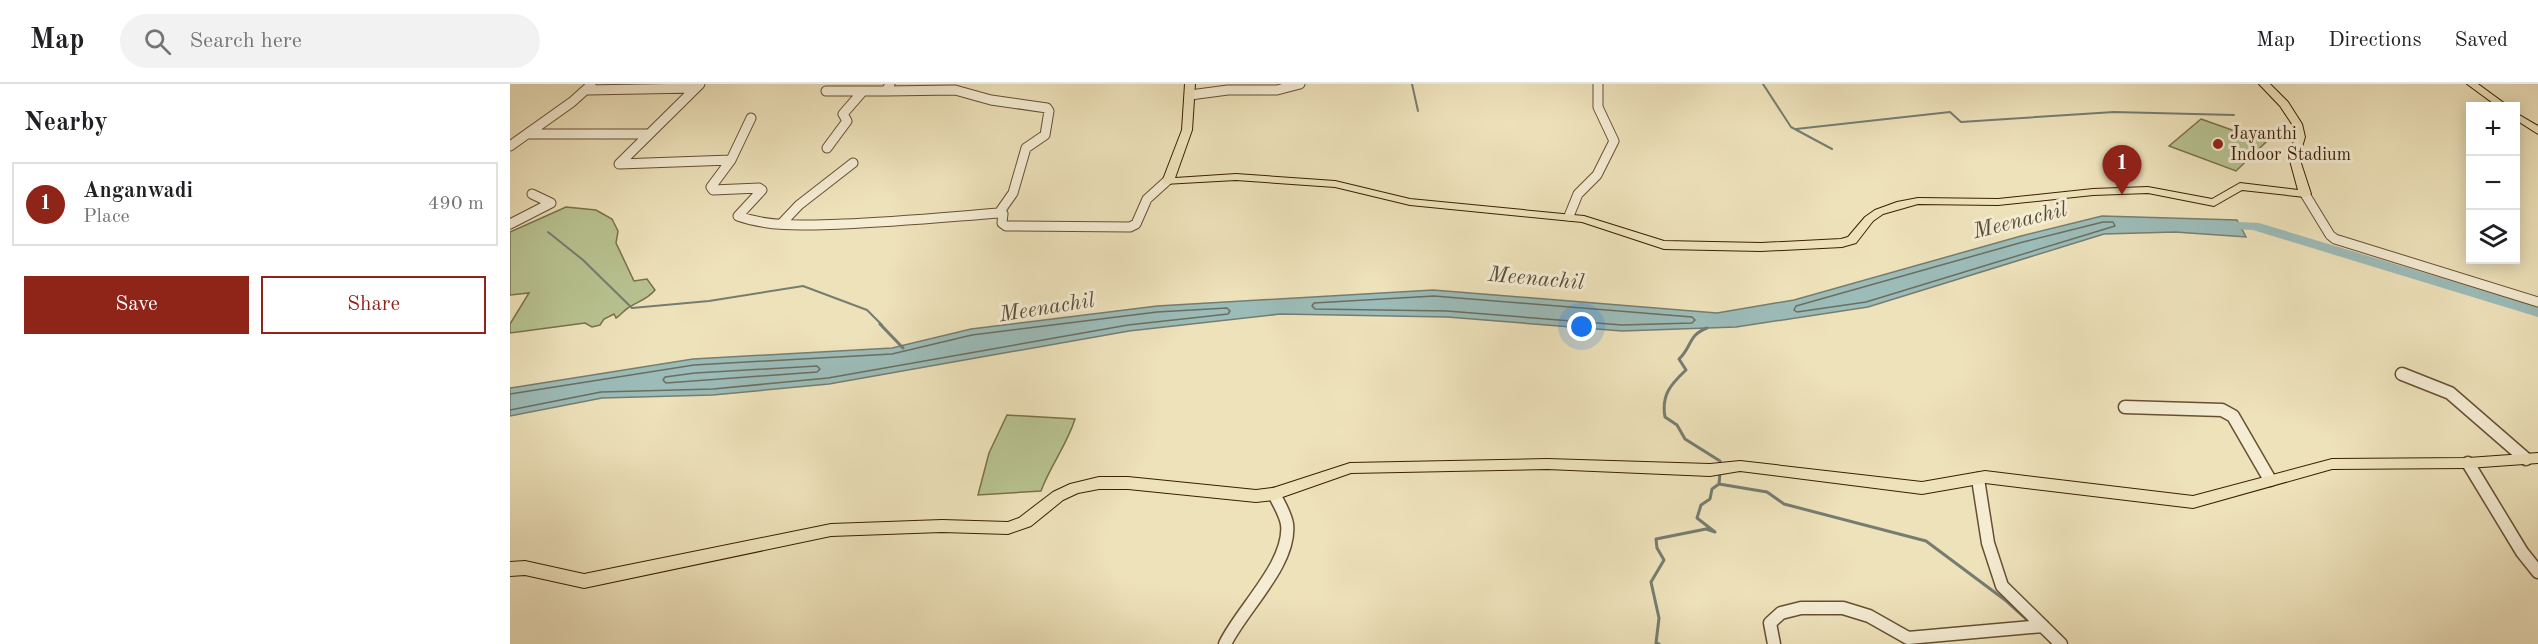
<!DOCTYPE html>
<meta charset="utf-8">
<style>
:root{--surface:#fff;--page:#f2f2f2;--text:#202124;--muted:#757577;--line:#e0e0e0;--accent:#8f2418}
body{margin:0;font-family:"Old Standard TT",serif;background:var(--page);color:var(--text)}
.controls{position:absolute;right:18px;top:18px;display:grid;overflow:hidden;border-radius:0px;box-shadow:0 3px 15px #0003}
.controls button{width:54px;height:54px;display:grid;place-items:center;padding:0;border:0;border-bottom:2px solid var(--line);background:var(--surface);color:var(--text);font:30px sans-serif}
.you{position:absolute;left:1072px;top:243px;width:21px;height:21px;margin:-15px;border:4px solid #fff;border-radius:50%;background:#1a73e8;box-shadow:0 0 0 9px #1a73e833}
.badge{display:grid;place-items:center;width:39px;height:39px;border-radius:50%;background:var(--accent);color:#fff;font-size:20px;font-weight:700}
.pin{position:absolute;translate:-50% -50px;filter:drop-shadow(0 2px 3px #0008)}
.pin::after{content:'';position:absolute;top:32px;width:21px;height:18px;background:inherit;clip-path:polygon(0 0,100% 0,50% 100%)}
.list{margin:0;padding:0;list-style:none}
h2{display:flex;justify-content:space-between;align-items:center;height:78px;margin:0;padding:0 24px;font-size:26px}
h2 small{font-size:20px;font-weight:400;color:var(--muted)}
.list li{display:grid;grid-template-columns:39px 1fr auto;gap:18px;align-items:center;box-sizing:border-box;height:84px;margin:0 12px 12px;padding:0 12px;border:2px solid var(--line);border-radius:0px}
.list b{display:block;font-size:22px;white-space:nowrap}
.list p{margin:0;font-size:20px;white-space:nowrap;color:var(--muted)}
.list em{font-size:20px;font-style:normal;color:var(--muted)}
.actions{display:flex;gap:12px;padding:18px 24px}
.actions a{flex:1;padding:14px 0;border:2px solid var(--accent);border-radius:0px;text-align:center;font-size:21px;color:var(--accent)}
.actions .main{background:var(--accent);color:#fff}
.icon{flex:none;width:33px;height:33px;fill:none;stroke:currentColor;stroke-width:2;stroke-linecap:round;stroke-linejoin:round}
.map{position:relative;flex:none;width:2028px;height:560px;overflow:hidden}
header{display:flex;align-items:center;gap:36px;box-sizing:border-box;height:84px;padding:0 30px;background:var(--surface);border-bottom:2px solid var(--line)}
header strong{font-size:28px}
nav{display:flex;gap:33px;margin-inline-start:auto;font-size:21px}
.search{width:420px;height:54px;background:var(--page);display:flex;align-items:center;gap:15px;box-sizing:border-box;padding:0 21px;border-radius:33px;color:var(--muted);font-size:22px}
main{display:flex}
aside{flex:1;background:var(--surface)}
.map>svg:first-child{display:block}
</style>
<header>
<strong>Map</strong>
<div class="search"><svg class="icon" aria-label="search" viewBox="0 0 24 24"><circle cx="10" cy="10" r="6"/><path d="M15 15l6 6"/></svg>Search here</div>
<nav><a>Map</a><a>Directions</a><a>Saved</a></nav>
</header>
<main>
<aside>
<h2>Nearby<small></small></h2>
<ul class="list">
<li><span class="badge">1</span><div><b>Anganwadi</b><p>Place</p></div><em>490 m</em></li>
</ul>
<div class="actions"><a class="main">Save</a><a>Share</a></div>
</aside>
<div class="map">
<svg width="2028" height="560" viewBox="0 0 2028 560">
<rect width="100%" height="100%" fill="#eee2bb"/>
<filter id="stains"><feTurbulence type="fractalNoise" baseFrequency=".00333" numOctaves="4"/><feColorMatrix values="0 0 0 0 .2 0 0 0 0 .09 0 0 0 0 .02 0 0 0 .5 -.17"/></filter>
<radialGradient id="worn" r=".72"><stop offset=".6" stop-color="#630" stop-opacity="0"/><stop offset="1" stop-color="#630" stop-opacity=".3"/></radialGradient>
<path fill="#b8c391" stroke="#79714a" stroke-width="1.5" d="M 1691,35 L 1756,58 L 1726,87 L 1659,62 Z
M 56,123 L 86,126 L 102,135 L 108,147 L 106,159 L 124,197 L 137,195 L 145,206 C 138,215 127,218 118,224 C 113,227 111,231 106,234 L 104,230 L 94,235 L 90,241 L 82,243 L 75,239 L 0,249 L 0,240 L 19,209 L 0,211 L 0,148 Z
M 497,331 L 565,335 C 557,361 540,382 531,407 L 468,411 L 479,369 Z"/>
<path fill="#9cbcb9" stroke="#757d71" stroke-width="1.5" d="M 1592,132 L 1727,136 L 1736,153 L 1665,148 L 1594,150 L 1358,223 L 1226,243 L 1112,247 L 937,233 L 770,230 L 619,247 L 319,300 L 203,311 L 92,314 L 0,332 L 0,304 L 7,303 L 183,275 L 382,264 L 461,245 L 647,222 L 923,206 L 1207,229 L 1284,216 L 1511,152 Z"/>
<g fill="none" stroke-linecap="round" stroke-linejoin="round">
<path stroke="#6b6e5e" stroke-width="1.5" d="M 1593,138 L 1603,138 L 1605,142 L 1356,218 L 1287,228 L 1284,226 L 1286,222 L 1513,158 Z
M 924,212 L 1182,233 L 1185,236 L 1182,239 L 1112,241 L 937,227 L 805,225 L 802,222 L 804,219 Z
M 307,282 L 310,285 L 307,288 L 156,299 L 153,296 L 155,293 L 185,289 Z
M 0,310 L 184,281 L 382,270 L 462,251 L 647,228 L 717,224 L 720,227 L 718,230 L 618,241 L 318,294 L 203,305 L 91,308 L 0,326"/>
<path stroke="#757d71" stroke-width="2" d="M 902,0 L 908,27
M 1253,0 L 1281,43 L 1322,65
M 1286,45 L 1440,28 L 1451,38 L 1604,28 L 1724,31
M 38,148 L 73,176 L 122,224 L 199,217 L 293,202 L 357,226 L 372,241"/>
<path stroke="#757d71" stroke-width="3" d="M 370,240 L 393,264
M 1197,244 C 1178,251 1182,263 1169,275 L 1176,286 C 1161,300 1151,311 1155,333 L 1167,341 L 1175,355 L 1210,377 L 1210,382
M 1209,400 L 1257,408 L 1274,420 L 1416,457 L 1495,516 L 1516,535
M 1149,560 L 1146,559 L 1149,534 L 1141,498 L 1154,476 L 1147,464 L 1146,455 L 1196,445 L 1205,448 L 1187,434 L 1191,421 L 1200,415 L 1202,405 L 1209,400 L 1210,389"/>
<path fill="#9cbcb9" fill-rule="evenodd" d="M 1709,137 L 1749,139 L 2028,223 L 2028,233 L 1743,146 L 1704,144 L 1702,141 L 1704,138 Z"/>
<defs>
<path id="minor-far1" d="M 190,0 L 109,80 L 221,76
M 380,0 L 376,7 L 445,6 L 481,16 L 537,24 L 539,27 L 535,51 L 516,64 L 503,109 L 489,129
M 77,6 L 186,4
M 316,7 L 376,7
M 680,11 L 718,6 L 767,6 L 790,0
M 241,34 L 221,76 L 201,103 L 203,106 L 249,104 L 252,106 L 228,132 C 261,144 298,141 333,140 C 385,138 437,133 489,129 L 493,130 L 492,139 L 496,142 L 620,143 L 626,140 L 637,115 L 658,96
M 18,50 L 137,50
M 0,62 L 62,18 L 81,1
M 317,64 L 337,37 L 333,30 L 353,7
M 1795,110 L 1820,151 L 1825,155 L 2028,218
M 1059,132 L 1068,110 L 1087,91 L 1104,57 L 1088,23 L 1088,0
M 0,140 L 41,119 L 22,110
M 271,140 L 289,121 L 343,79"/>
<path id="minor" d="M 1892,290 L 1940,309 L 2016,375
M 1615,323 L 1712,326 L 1723,332 L 1760,396
M 1958,379 L 2012,468 L 2028,488
M 1468,395 L 1478,459 L 1492,502 L 1551,560
M 715,560 C 731,526 782,479 777,440 C 775,429 769,420 764,410
M 1264,560 L 1260,539 L 1271,529 L 1291,524 L 1333,524 L 1359,532 L 1398,554 L 1533,542"/>
<path id="major" d="M 675,0 L 685,0 L 682,46 L 665,94 L 726,90 L 825,97 L 900,115 L 1074,132 L 1154,157 L 1251,159 L 1331,155 L 1338,153 L 1355,133 L 1365,126 L 1387,118 L 1408,114 L 1488,115 L 1583,105 L 1638,103 L 1702,115 L 1730,99 L 1788,106 L 1779,73 L 1785,53 L 1782,40 L 1770,22 L 1749,0 L 1760,0 L 1778,18 L 1792,40 L 1795,53 L 1789,73 L 1801,110 L 1795,113 L 1732,106 L 1704,122 L 1638,109 L 1583,111 L 1488,121 L 1408,120 L 1373,130 L 1363,137 L 1346,159 L 1332,163 L 1251,167 L 1154,165 L 1072,138 L 900,121 L 825,103 L 726,96 L 654,100 L 652,98 L 672,46 Z
M 1957,0 L 1968,0 L 1998,22 L 1987,22 Z
M 2006,29 L 2028,42 L 2028,50 L 2006,36 Z
M 2028,369 L 2028,379 L 1958,384 L 1822,385 L 1683,424 L 1475,399 L 1412,410 L 1230,387 L 1200,392 L 1037,385 L 841,389 L 764,416 L 746,418 L 618,405 L 589,405 L 568,409 L 553,416 L 521,442 L 498,450 L 432,448 L 321,452 L 74,504 L 15,491 L 0,492 L 0,478 L 15,477 L 74,490 L 321,440 L 432,436 L 498,438 L 509,434 L 543,408 L 560,400 L 589,393 L 618,393 L 746,406 L 763,404 L 840,379 L 1037,375 L 1200,380 L 1230,377 L 1412,398 L 1475,387 L 1683,412 L 1822,375 L 1958,374 Z"/>
</defs>
<use href="#minor-far1" stroke="#675032" stroke-width="11"/>
<use href="#minor" stroke="#675032" stroke-width="15"/>
<use href="#major" stroke="#3a1f04" stroke-width="2"/>
<use href="#minor-far1" stroke="#f4ecd3" stroke-width="9"/>
<use href="#minor" stroke="#f4ecd3" stroke-width="12"/>
<use href="#major" fill="#eee2bb" fill-rule="evenodd"/>
</g>
<circle fill="#8f2418" stroke="#f4ecd3" stroke-width="2" cx="1708" cy="60" r="6"/>
<g text-anchor="middle" dominant-baseline="central" stroke-width="6" stroke-linejoin="round" paint-order="stroke">
<g font-size="18" fill="#3a1f04" stroke="#f4ecd3" text-anchor="start">
<text x="1720" y="50">Jayanthi<tspan x="1720" dy="21">Indoor Stadium</tspan></text>
</g>
<g font-size="22" font-style="italic" fill="#574e3a" stroke="#f4ecd3">
<text transform="translate(1510 137) rotate(-14)">Meenachil</text>
<text transform="translate(1026 195) rotate(5)">Meenachil</text>
<text transform="translate(537 224) rotate(-9)">Meenachil</text>
</g>
</g>
<rect width="100%" height="100%" filter="url(#stains)"/>
<rect width="100%" height="100%" fill="url(#worn)"/>
</svg>
<div class="controls">
<button>+</button>
<button>−</button>
<button><svg class="icon" aria-label="layers" viewBox="0 0 24 24"><path d="M12 4l9 5-9 5-9-5zM3 14l9 5 9-5"/></svg></button>
</div>
<div class="you"></div>
<div class="pin badge" style="left:1612px;top:111px">1</div>
</div>
</main>
